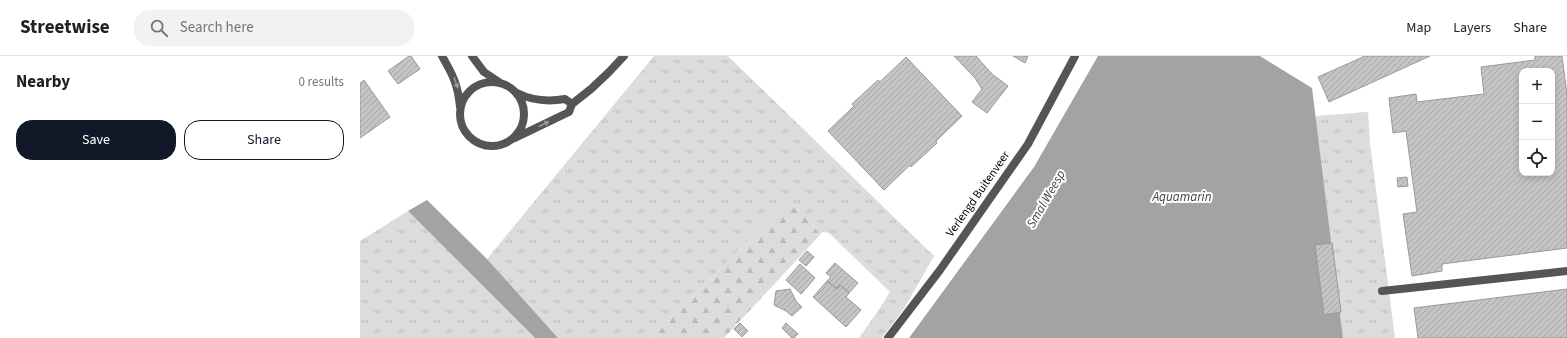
<!DOCTYPE html>
<meta charset="utf-8">
<style>
:root{--surface:#fff;--page:#f2f2f2;--text:#202124;--muted:#757577;--line:#e0e0e0;--accent:#111827}
body{margin:0;font-family:"Source Sans 3",sans-serif;background:var(--page);color:var(--text)}
.controls{position:absolute;right:12px;top:12px;display:grid;overflow:hidden;border-radius:8px;box-shadow:0 2px 6px #0003}
.controls button{width:36px;height:36px;display:grid;place-items:center;padding:0;border:0;border-bottom:1px solid var(--line);background:var(--surface);color:var(--text);font:20px sans-serif}
.list{margin:0;padding:0;list-style:none}
h2{display:flex;justify-content:space-between;align-items:center;height:52px;margin:0;padding:0 16px;font-size:17px}
h2 small{font-size:13px;font-weight:400;color:var(--muted)}
.actions{display:flex;gap:8px;padding:12px 16px}
.actions a{flex:1;padding:9px 0;border:1px solid var(--accent);border-radius:16px;text-align:center;font-size:14px;color:var(--accent)}
.actions .main{background:var(--accent);color:#fff}
.icon{flex:none;width:22px;height:22px;fill:none;stroke:currentColor;stroke-width:2;stroke-linecap:round;stroke-linejoin:round}
.map{position:relative;flex:none;width:1207px;height:282px;overflow:hidden}
header{display:flex;align-items:center;gap:24px;box-sizing:border-box;height:56px;padding:0 20px;background:var(--surface);border-bottom:1px solid var(--line)}
header strong{font-size:19px}
nav{display:flex;gap:22px;margin-inline-start:auto;font-size:14px}
.search{width:280px;height:36px;background:var(--page);display:flex;align-items:center;gap:10px;box-sizing:border-box;padding:0 14px;border-radius:16px;color:var(--muted);font-size:15px}
main{display:flex}
aside{flex:1;background:var(--surface)}
.map>svg:first-child{display:block}
</style>
<header>
<strong>Streetwise</strong>
<div class="search"><svg class="icon" aria-label="search" viewBox="0 0 24 24"><circle cx="10" cy="10" r="6"/><path d="M15 15l6 6"/></svg>Search here</div>
<nav><a>Map</a><a>Layers</a><a>Share</a></nav>
</header>
<main>
<aside>
<h2>Nearby<small>0 results</small></h2>
<ul class="list">
</ul>
<div class="actions"><a class="main">Save</a><a>Share</a></div>
</aside>
<div class="map">
<svg width="1207" height="282" viewBox="0 0 1207 282">
<defs>
<pattern id="grass-tufts" width="24" height="20" patternUnits="userSpaceOnUse"><rect width="24" height="20" fill="#dcdcdc"/><path d="M3 7l-1-3M5 7V3M7 7l1-3M15 17l-1-3M17 17v-4M19 17l1-3" fill="none" stroke="#bbb"/></pattern>
<pattern id="forest-firs" width="22" height="20" patternUnits="userSpaceOnUse"><rect width="22" height="20" fill="#dcdcdc"/><path d="M5 1l3.5 6h-7zM16 11l3.5 6h-7z" fill="#bbb"/></pattern>
<pattern id="building-hatch" width="6" height="6" patternUnits="userSpaceOnUse"><rect width="6" height="6" fill="#c4c4c4"/><path d="M-1 1l2-2M0 6l6-6M5 7l2-2" fill="none" stroke="#a7a7a7"/></pattern>
</defs>
<rect width="100%" height="100%" fill="#fff"/>
<path fill="url(#grass-tufts)" d="M 294,0 L 368,0 L 574,200 L 545,251 L 522,282 L 499,282 L 516,258 L 530,236 L 469,177 L 462,176 L 460,179 C 450,164 443,155 428,147 L 421,151 L 292,282 L 198,282 L 127,203 Z
M 1008,56 L 1010,87 L 1035,282 L 983,282 L 955,60 Z
M 48,155 L 175,282 L 0,282 L 0,185 Z"/>
<path fill="url(#forest-firs)" d="M 428,147 C 443,155 450,164 460,179 L 364,282 L 292,282 L 421,151 Z"/>
<path fill="#a3a3a3" d="M 738,0 L 900,0 L 952,32 L 983,282 L 549,282 L 674,111 Z
M 67,144 L 127,203 L 198,282 L 175,282 L 48,155 Z"/>
<path fill="url(#building-hatch)" stroke="#999" fill-rule="evenodd" d="M 49,0 L 51,0 L 60,13 L 38,28 L 28,15 Z
M 594,0 L 616,0 L 632,18 L 648,30 L 627,57 L 612,46 L 622,33 L 615,22 Z
M 653,0 L 668,0 L 665,7 Z
M 1003,0 L 1070,0 L 969,46 L 958,21 L 1003,1 Z
M 1175,0 L 1202,0 L 1207,38 L 1207,192 L 1082,208 L 1082,215 L 1052,220 L 1043,158 L 1057,156 L 1046,75 L 1033,77 L 1029,42 L 1056,38 L 1057,46 L 1124,38 L 1121,11 L 1175,4 ZM 1162,15 L 1192,15 L 1192,117 L 1162,117 Z
M 546,1 L 602,60 L 576,85 L 577,87 L 551,111 L 550,109 L 524,134 L 468,75 L 494,50 L 492,48 L 518,24 L 520,26 Z
M 4,24 L 30,61 L 0,82 L 0,27 Z
M 1047,121 L 1048,130 L 1038,131 L 1037,122 Z
M 972,187 L 981,256 L 964,259 L 955,189 Z
M 447,195 L 454,201 L 446,210 L 439,204 Z
M 475,207 L 498,227 L 489,237 L 480,229 L 477,233 L 467,225 L 471,221 L 466,217 Z
M 440,208 L 455,222 L 441,238 L 426,224 Z
M 467,225 L 477,233 L 480,229 L 489,237 L 486,241 L 501,254 L 486,271 L 453,241 Z
M 430,233 L 436,245 L 442,251 L 432,260 L 426,255 L 414,249 L 416,235 Z
M 1207,233 L 1207,282 L 1058,282 L 1054,252 Z
M 380,267 L 388,275 L 382,281 L 374,273 Z
M 426,267 L 438,278 L 434,282 L 432,282 L 422,272 Z"/>
<g fill="none" stroke-linecap="round" stroke-linejoin="round">
<path stroke="#555" stroke-width="8" d="M 1022,235 L 1207,215"/>
<path stroke="#555" stroke-width="8" d="M 82,0 C 93,19 98,29 100,51
M 112,0 L 124,16 L 139,26
M100 58a32 32 0 1 1 64 0a32 32 0 1 1-64 0Z
M 157,37 C 173,45 188,46 205,43 L 212,48
M 155,82 L 209,56 L 212,48 L 231,33 L 249,16 L 264,0
M 528,282 L 580,214 L 668,88 L 715,0"/>
</g>
<defs><path id="oneway-solid" d="M-6-.8H1V-3.2L6.5 0L1 3.2V.8H-6Z"/></defs>
<g fill="#999">
<use href="#oneway-solid" transform="translate(96 27) rotate(70)"/>
<use href="#oneway-solid" transform="translate(184 68) rotate(-27)"/>
</g>
<g text-anchor="middle" dominant-baseline="central" stroke-width="4" stroke-linejoin="round" paint-order="stroke">
<g font-size="12" fill="#000" stroke="#fff">
<text transform="translate(618 138) rotate(-55)">Verlengd Buitenveer</text>
</g>
<g font-size="13" font-style="italic" fill="#444" stroke="#fff">
<text x="822" y="141">Aquamarin</text>
<text transform="translate(686 143) rotate(-60)">Smal Weesp</text>
</g>
</g>
</svg>
<div class="controls">
<button>+</button>
<button>−</button>
<button><svg class="icon" aria-label="locate" viewBox="0 0 24 24"><circle cx="12" cy="12" r="6"/><path d="M12 2v4M12 18v4M2 12h4M18 12h4"/></svg></button>
</div>
</div>
</main>
